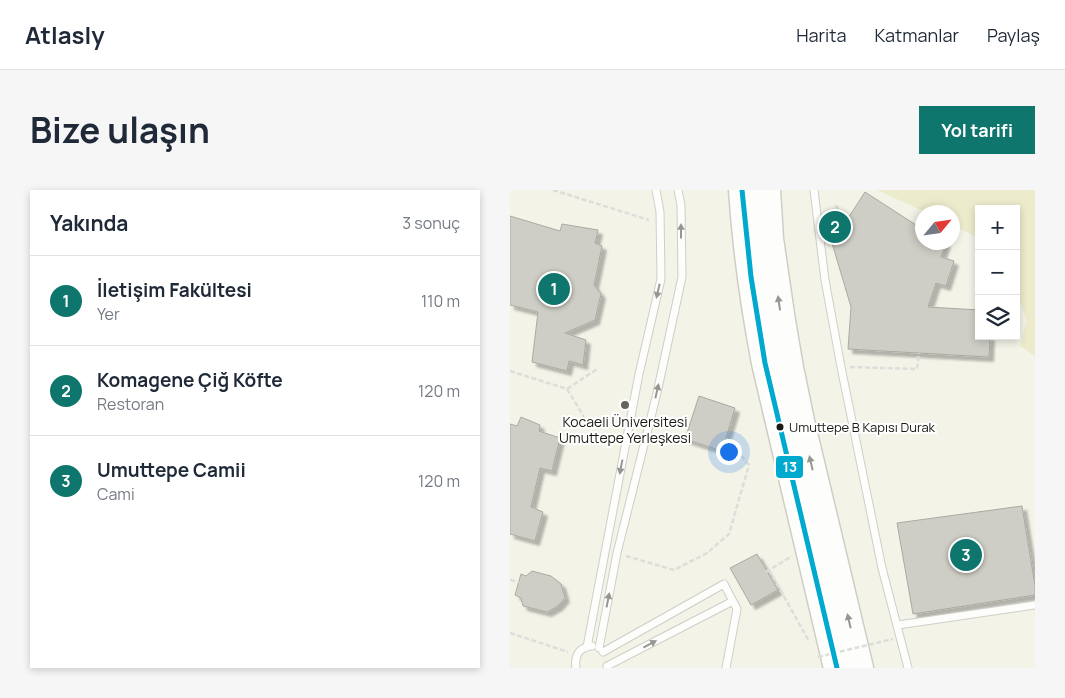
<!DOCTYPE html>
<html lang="tr">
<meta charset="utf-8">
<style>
:root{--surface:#fff;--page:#f6f6f7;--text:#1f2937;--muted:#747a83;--line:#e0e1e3;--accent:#0f766e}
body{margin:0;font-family:Manrope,sans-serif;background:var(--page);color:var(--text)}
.controls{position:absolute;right:15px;top:15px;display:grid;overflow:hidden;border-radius:0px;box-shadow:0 2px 8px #0003}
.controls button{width:45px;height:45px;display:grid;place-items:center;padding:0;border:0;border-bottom:1px solid var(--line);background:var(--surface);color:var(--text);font:25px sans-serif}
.compass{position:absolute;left:405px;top:15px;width:45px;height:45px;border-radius:50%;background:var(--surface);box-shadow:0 2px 8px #0003;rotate:61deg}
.you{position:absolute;left:218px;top:261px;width:18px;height:18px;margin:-12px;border:4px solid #fff;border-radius:50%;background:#1a73e8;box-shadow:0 0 0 8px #1a73e833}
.badge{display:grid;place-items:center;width:32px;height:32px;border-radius:50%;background:var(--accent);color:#fff;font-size:16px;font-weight:700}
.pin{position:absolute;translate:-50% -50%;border:2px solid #fff;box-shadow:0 1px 5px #0006}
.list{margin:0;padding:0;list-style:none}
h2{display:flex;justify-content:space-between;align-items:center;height:65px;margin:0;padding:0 20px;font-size:21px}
h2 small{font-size:16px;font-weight:400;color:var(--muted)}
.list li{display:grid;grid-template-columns:32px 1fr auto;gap:15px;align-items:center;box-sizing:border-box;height:90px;padding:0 20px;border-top:1px solid var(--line)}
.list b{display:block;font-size:19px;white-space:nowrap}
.list p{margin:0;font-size:16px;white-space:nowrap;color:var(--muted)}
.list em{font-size:16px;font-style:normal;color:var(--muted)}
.icon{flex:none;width:28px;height:28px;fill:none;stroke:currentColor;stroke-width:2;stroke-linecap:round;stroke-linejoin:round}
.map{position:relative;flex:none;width:525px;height:478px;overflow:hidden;border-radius:0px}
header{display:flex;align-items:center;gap:30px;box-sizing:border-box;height:70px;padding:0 25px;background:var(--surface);border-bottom:1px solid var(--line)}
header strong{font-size:24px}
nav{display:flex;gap:28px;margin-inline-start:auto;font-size:18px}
.intro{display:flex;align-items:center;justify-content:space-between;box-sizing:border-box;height:120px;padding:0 30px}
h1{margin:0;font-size:35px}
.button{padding:12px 22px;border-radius:0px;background:var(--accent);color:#fff;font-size:18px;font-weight:700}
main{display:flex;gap:30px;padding:0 30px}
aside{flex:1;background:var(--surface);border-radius:0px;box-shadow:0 2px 8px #0003}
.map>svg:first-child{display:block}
</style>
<header>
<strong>Atlasly</strong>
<nav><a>Harita</a><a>Katmanlar</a><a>Paylaş</a></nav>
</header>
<div class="intro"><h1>Bize ulaşın</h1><a class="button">Yol tarifi</a></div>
<main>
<aside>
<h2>Yakında<small>3 sonuç</small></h2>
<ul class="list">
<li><span class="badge">1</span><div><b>İletişim Fakültesi</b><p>Yer</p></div><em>110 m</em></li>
<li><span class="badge">2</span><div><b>Komagene Çiğ Köfte</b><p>Restoran</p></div><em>120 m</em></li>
<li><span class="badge">3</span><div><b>Umuttepe Camii</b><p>Cami</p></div><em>120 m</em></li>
</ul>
</aside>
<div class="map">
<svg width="525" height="478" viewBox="0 0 525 478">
<defs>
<filter id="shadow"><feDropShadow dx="4.5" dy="4.5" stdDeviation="1" flood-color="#0004"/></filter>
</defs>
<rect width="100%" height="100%" fill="#f3f3e8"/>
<path fill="#ecebcc" d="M 367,0 L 525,0 L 525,166 L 510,156 L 517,130 L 506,102 L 506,19 L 469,19 L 469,48 L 443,35 L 442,22 L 415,22 Z"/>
<path fill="#cfcec6" stroke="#aaaaa2" filter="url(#shadow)" d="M 355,2 L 412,39 L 412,52 L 436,52 L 431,67 L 444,71 L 436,96 L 426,93 L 418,117 L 469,120 L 469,146 L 480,146 L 479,167 L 338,159 L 341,117 L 322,53 Z
M 0,26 L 50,41 L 52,34 L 88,40 L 85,53 L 92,56 L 84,95 L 91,104 L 85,130 L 55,143 L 76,150 L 73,175 L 59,171 L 57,181 L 22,172 L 28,122 L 0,115 Z
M 189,206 L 225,218 L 212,261 L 175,249 Z
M 11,227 L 30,235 L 29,241 L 50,248 L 42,281 L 30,278 L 21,317 L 33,322 L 25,351 L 0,344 L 0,234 L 7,236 Z
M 512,316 L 525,396 L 525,405 L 403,424 L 387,333 Z
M 247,364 L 268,400 L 241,415 L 220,378 Z
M 22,381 L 41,386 L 51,394 L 55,408 L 48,416 L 37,422 L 13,416 L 11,408 L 5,405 L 11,384 L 16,386 Z"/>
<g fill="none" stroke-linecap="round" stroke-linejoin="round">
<defs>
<path id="lane" d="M 304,0 L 315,90 L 331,177 L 372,378 L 398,478
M 388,435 L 525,415
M 77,457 L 129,184 L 151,89 L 150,22 L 146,0
M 89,458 L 107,363 L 147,203 L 172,87 L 171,15 L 168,0
M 93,462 L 214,394 L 227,419 L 216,478
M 97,476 L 223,411
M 66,478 C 64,466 69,457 82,456"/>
<path id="highway" d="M 232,0 C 236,58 244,116 255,173 L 327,478
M 257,0 L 260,49 L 272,131 L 280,178 L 291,231 L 350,478"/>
</defs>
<use href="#lane" stroke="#cfcec6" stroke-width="9"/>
<use href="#highway" stroke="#cfcec6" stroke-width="29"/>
<path stroke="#ddddda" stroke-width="2.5" stroke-dasharray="5 2.5" stroke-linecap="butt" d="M 43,0 L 139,30
M 318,30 L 326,16 L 337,30
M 340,177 L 407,179 L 409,163
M 0,181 L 57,199 L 87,179
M 57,199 L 74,227
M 116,366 L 164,380 L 197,363 L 219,344 L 239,275 L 216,248
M 259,380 L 299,451
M 256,382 L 282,366
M 0,390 L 9,392
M 0,443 L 58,462"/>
<use href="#lane" stroke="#fdfdfc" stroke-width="7"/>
<use href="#highway" stroke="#fdfdfc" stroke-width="26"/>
<path stroke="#ddddda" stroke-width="2.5" stroke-dasharray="5 2.5" stroke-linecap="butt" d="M 308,467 L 383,449"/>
<defs>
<path id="bus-1" d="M 232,0 L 241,87 L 255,173 L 327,478"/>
</defs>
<use href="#bus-1" stroke="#fff" stroke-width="9"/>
<use href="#bus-1" stroke="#00a9ce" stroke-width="5"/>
</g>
<defs><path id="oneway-solid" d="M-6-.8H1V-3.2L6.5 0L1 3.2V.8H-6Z" transform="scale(1.25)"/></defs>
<g fill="#969693">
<use href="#oneway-solid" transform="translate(171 41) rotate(-90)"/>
<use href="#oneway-solid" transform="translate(148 101) rotate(103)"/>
<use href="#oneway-solid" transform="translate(269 113) rotate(-98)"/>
<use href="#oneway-solid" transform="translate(147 201) rotate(-77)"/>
<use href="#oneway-solid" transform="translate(301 273) rotate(-103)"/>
<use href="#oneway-solid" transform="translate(111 277) rotate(101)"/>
<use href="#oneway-solid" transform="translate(98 410) rotate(-79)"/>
<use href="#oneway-solid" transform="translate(339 431) rotate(-103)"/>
<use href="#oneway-solid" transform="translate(140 454) rotate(-28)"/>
</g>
<circle fill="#65655d" stroke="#fff" stroke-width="2" cx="115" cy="215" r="5"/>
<circle fill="#191912" stroke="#fff" stroke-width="2" cx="270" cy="237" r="4.5"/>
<g text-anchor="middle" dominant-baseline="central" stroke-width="4" stroke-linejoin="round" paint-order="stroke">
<g font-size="13" fill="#191912" stroke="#fff" text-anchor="start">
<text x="279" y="237">Umuttepe B Kapısı Durak</text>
</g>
<g font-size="14" fill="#191912" stroke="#fff">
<text x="115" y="231">Kocaeli Üniversitesi<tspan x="115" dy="16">Umuttepe Yerleşkesi</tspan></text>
</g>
</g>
<rect stroke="#fff" stroke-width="2" x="265" y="265" width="29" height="24" rx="5" fill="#00a9ce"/>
<g font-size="14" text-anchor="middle" font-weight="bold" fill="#fff">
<text x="280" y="282">13</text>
</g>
</svg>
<div class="controls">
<button>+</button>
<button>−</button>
<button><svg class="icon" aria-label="layers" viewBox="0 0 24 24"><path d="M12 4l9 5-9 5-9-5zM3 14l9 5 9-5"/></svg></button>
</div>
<svg class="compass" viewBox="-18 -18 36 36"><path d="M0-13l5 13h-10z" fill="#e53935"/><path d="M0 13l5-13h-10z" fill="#747a83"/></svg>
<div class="you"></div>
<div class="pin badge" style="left:44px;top:99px">1</div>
<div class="pin badge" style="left:325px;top:37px">2</div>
<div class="pin badge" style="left:456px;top:365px">3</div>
</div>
</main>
